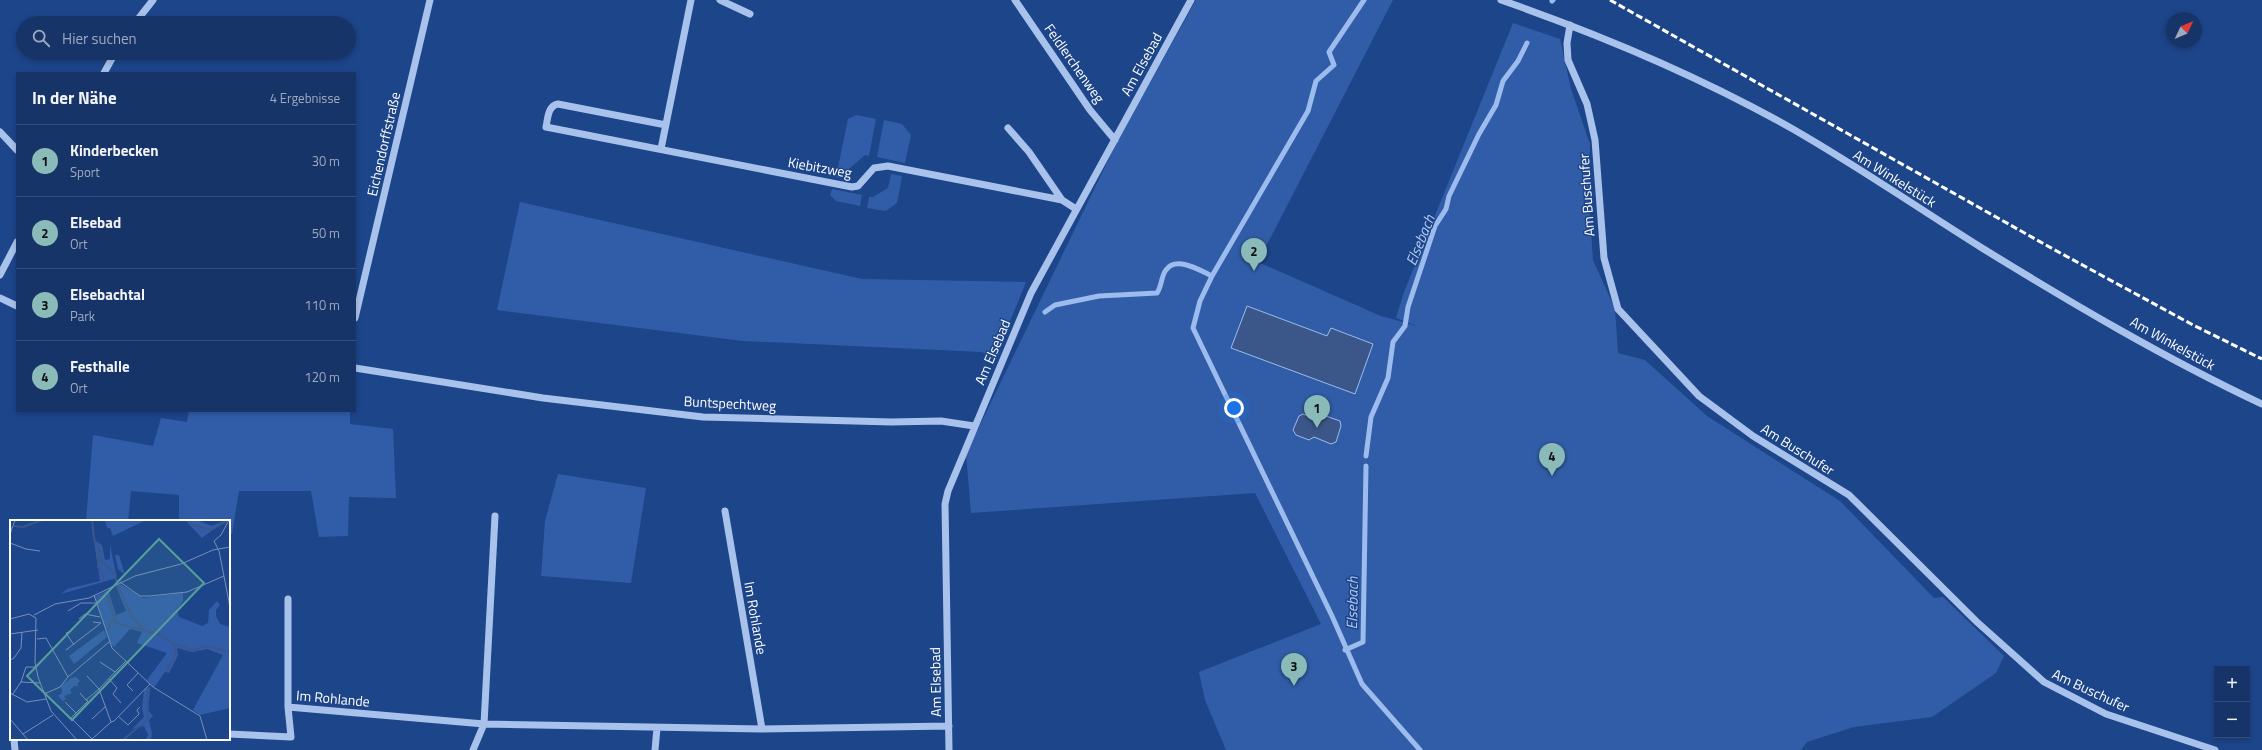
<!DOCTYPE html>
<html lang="de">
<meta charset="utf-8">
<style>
:root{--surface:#163468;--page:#1f3c6e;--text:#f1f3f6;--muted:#9eaac0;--line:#354f7c;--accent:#8bbbb9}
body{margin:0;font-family:"Titillium Web",sans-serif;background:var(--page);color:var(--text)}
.controls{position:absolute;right:12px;bottom:12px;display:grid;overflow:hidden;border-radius:0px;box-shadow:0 2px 6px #0003}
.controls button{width:36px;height:36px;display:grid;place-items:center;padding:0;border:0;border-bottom:1px solid var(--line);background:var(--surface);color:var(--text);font:20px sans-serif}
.compass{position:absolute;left:2166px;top:12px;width:36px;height:36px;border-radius:50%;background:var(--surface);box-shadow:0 2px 6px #0003;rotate:46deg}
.you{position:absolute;left:1234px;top:408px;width:14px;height:14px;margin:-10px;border:3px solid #fff;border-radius:50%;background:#1a73e8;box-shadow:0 0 0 6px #1a73e833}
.badge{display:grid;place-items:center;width:26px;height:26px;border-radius:50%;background:var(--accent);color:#111;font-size:13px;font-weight:700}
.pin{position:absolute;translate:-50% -33px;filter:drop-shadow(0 1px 2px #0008)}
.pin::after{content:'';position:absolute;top:21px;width:14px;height:12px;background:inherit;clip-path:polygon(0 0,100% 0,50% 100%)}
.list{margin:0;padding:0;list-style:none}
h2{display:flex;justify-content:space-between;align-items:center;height:52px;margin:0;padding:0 16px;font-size:17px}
h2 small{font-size:13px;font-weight:400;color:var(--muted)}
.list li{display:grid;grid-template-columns:26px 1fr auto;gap:12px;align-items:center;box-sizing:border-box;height:72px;padding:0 16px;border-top:1px solid var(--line)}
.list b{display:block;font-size:15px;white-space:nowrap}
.list p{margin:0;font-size:13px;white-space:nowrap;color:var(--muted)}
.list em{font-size:13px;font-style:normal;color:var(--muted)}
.icon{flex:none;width:22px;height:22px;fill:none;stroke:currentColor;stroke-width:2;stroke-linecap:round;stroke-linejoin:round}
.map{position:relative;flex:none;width:2262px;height:750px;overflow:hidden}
.search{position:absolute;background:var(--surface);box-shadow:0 2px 6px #0003;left:16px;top:16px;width:340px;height:44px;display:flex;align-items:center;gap:10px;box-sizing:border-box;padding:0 14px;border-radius:22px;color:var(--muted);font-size:15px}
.panel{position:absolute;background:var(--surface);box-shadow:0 2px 6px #0003;left:16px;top:72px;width:340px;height:340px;border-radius:0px}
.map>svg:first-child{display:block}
</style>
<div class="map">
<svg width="2262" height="750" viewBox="0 0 2262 750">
<rect width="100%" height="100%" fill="#1d458a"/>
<path fill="#315da8" d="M 1196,0 L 1393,0 L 1258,262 L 1381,316 L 1417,326 L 1396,318 L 1404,292 L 1513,23 L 1560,39 L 1571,89 L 1590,144 L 1589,198 L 1593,260 L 1615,309 L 1618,353 L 1645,360 L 1707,416 L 1840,501 L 1934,598 L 1943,597 L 2004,656 L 1996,673 L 1932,717 L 1854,727 L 1807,742 L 1801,750 L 1226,750 L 1205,700 L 1199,672 L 1321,624 L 1255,493 L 971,513 L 966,454 L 1116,144 Z
M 857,115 L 876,119 L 869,156 L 865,155 L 850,168 L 847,179 L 836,177 L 848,119 Z
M 884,120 L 902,124 L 911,135 L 905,163 L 877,157 Z
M 891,174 L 902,176 L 897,203 L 886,211 L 867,208 L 869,197 L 873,197 L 888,188 Z
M 832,189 L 862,195 L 860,206 L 836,201 L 830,195 Z
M 520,202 L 862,279 L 1026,282 L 994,360 L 982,352 L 743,341 L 497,310 Z
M 189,411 L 350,411 L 350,424 L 393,429 L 396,498 L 349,497 L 348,536 L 319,537 L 311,491 L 239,491 L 232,534 L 229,534 L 229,521 L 179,521 L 179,495 L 131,491 L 128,521 L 86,521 L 93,435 L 153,446 L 161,418 L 187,422 Z
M 558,474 L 646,488 L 631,583 L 541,576 L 545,521 Z"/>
<path fill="#3b578a" stroke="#9cbcee" d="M 1247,306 L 1327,336 L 1331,328 L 1373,344 L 1355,394 L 1231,348 Z
M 1303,414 L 1316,419 L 1323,415 L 1340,421 L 1341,426 L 1336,442 L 1331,444 L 1314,437 L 1309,440 L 1296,435 L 1293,430 L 1299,416 Z"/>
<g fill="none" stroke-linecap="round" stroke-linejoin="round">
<path stroke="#9cbcee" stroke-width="5" d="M 1364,0 L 1329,52 L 1334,65 L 1316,81 L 1308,111 L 1212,276 L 1200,301 L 1193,328 L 1332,616 L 1362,684 L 1420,750
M 1552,1 L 1553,0
M 1045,312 L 1055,305 L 1099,296 L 1157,293 C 1162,286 1161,276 1166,270 C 1176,255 1201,271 1212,276
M 1366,456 L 1371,417 L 1388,378 L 1393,342 L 1405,326 L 1408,307 L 1435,226 L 1446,209 L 1449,196 L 1479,134 L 1496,105 L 1503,81 L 1518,61 L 1527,43
M 1345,650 L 1363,642 L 1366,466"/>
<path stroke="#a9c2ec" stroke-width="7" d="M 720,0 L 750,14
M 1015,0 L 1090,110 L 1115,140
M 1501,0 C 1601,35 1699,76 1791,128 C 1856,165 1918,208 1982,248 C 2073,304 2166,359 2262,404
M 135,23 L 153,0
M 1570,25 L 1567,43 L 1568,60 L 1587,104 L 1595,140 L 1604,258 L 1618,309 L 1699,396 L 1753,436 L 1849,495 L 1977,622 L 2044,682 L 2106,714 L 2215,750
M 104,73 L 115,53
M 666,125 L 558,104 C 548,106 548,117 546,127 L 852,187 L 858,186 L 874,168 L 888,166 L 1062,200 L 1029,152 L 1008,128
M 0,132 L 17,150
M 661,149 L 691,0
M 1062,200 L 1076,209
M 0,275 L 17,242
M 0,298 L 17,306
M 355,318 L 430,0
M 355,368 L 543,398 L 703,417 L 891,422 L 941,421 L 974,426
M 725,511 L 762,729 L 949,726
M 288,599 L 288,707 L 484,724 L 495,516
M 229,734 L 291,737 L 288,707
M 14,739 L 15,750
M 473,750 L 484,724 L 762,729
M 655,750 L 657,728
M 949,750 L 945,504 L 948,491 L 1031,293 L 1191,0"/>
<path stroke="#fff" stroke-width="3" stroke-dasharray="7 3" stroke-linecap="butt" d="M 1610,0 L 2053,249 L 2193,325 L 2262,359"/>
</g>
<g text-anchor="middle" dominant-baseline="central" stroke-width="3" stroke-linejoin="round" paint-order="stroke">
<g font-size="14" fill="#fff" stroke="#1d458a">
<text transform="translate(1075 63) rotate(55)">Feldlerchenweg</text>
<text transform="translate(1141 64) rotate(-61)">Am Elsebad</text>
<text transform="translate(383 144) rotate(-77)">Eichendorffstraße</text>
<text transform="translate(820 167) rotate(10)">Kiebitzweg</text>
<text transform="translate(1895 178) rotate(32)">Am Winkelstück</text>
<text transform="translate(1586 195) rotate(-94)">Am Buschufer</text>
<text transform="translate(2173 343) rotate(29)">Am Winkelstück</text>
<text transform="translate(992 352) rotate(-67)">Am Elsebad</text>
<text transform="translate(730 403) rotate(3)">Buntspechtweg</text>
<text transform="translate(1798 449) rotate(32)">Am Buschufer</text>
<text transform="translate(756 618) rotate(80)">Im Rohlande</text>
<text transform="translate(935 682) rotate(-91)">Am Elsebad</text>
<text transform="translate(2091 690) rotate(25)">Am Buschufer</text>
<text transform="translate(333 698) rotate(5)">Im Rohlande</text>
</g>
<g font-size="15" font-style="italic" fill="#b5ccf3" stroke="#1d458a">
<text transform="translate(1420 240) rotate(-68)">Elsebach</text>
<text transform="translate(1352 603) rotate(-89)">Elsebach</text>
</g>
</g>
<g transform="translate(10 520)">
<rect width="220" height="220" fill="#1d458a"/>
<path d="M 95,0 L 136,0 L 103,16 L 100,8 L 97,8 ZM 175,0 L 187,0 L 202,6 L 216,0 L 192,18 ZM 83,15 L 84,20 L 92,25 L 95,40 L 100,39 L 100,25 L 107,58 L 51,74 L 57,69 L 90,61 ZM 105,35 L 109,35 L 115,55 L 108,49 ZM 110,64 L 133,78 L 173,73 L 173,81 L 167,90 L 169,97 L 192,106 L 198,103 L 199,90 L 207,81 L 210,85 L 206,90 L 206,96 L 210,104 L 220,107 L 220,188 L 190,195 L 183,190 L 213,135 L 197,129 L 182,132 L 167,128 L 168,135 L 159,153 L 155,152 L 144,168 L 137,160 L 157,133 L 127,123 L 132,112 L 120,109 L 104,127 L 101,124 L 84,77 L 98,70 L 106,95 L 116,91 L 106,66 ZM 94,110 L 97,117 L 64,144 L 59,136 ZM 66,157 L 70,161 L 67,164 L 69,166 L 64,166 L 60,170 L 62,173 L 54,176 L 56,179 L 53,181 L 48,176 L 52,173 L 51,166 L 61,158 ZM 137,168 L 140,169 L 138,190 L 143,196 L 139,200 L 142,213 L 141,220 L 136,220 L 138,215 L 134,206 L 122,209 L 134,197 L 132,188 L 134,170 Z" fill="#315da8"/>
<path fill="none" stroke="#3b578a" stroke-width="2" d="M 82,0 L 84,19 L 89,31 L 92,31 L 91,41 L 102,51 L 107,62M 179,0 L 183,5 L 201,10 L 217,1M 4,6 L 13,7 L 32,0M 89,31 L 88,47 L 93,54 L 93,61M 108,66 L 124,100M 96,73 L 106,103 L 150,115 L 162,123 L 182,130 L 196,126 L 220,132M 125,100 L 135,112M 97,110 L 103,99M 156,151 L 166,134 L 165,126M 113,220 L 138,199 L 137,174 L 140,167"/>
<path fill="none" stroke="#778fb9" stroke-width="1" d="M 219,0 L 211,15 L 204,21 L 209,31 L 220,87M 0,14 L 5,0M 0,23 L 16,29 L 30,31M 110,62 L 130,76 L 140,76 L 177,72 L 214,56M 84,75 L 102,128 L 143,167 L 190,196 L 197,220M 58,91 L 71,83 L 86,83M 24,95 L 45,84 L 79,78 L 125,56 L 171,44 L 203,30 L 220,27M 0,99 L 19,94 L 26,98 L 25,142 L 28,157 L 41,191 L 67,220M 69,99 L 75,94 L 90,97M 61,111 L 56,113 L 64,125M 0,114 L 28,110M 27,119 L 36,118 L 58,157 L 50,167 L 34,174M 56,130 L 91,103 L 83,102M 0,140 L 4,138 L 11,128 L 12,112M 90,142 L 105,152 L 116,141M 58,157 L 99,122M 99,159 L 107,168 L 103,174 L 111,183M 11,162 L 30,163M 123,171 L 117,165 L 128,153M 0,173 L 17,182 L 36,179M 70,173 L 76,180 L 89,169 L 77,156M 2,175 L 11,162 L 16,147 L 26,147M 76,180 L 78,181 L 61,198 L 82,219M 55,182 L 66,193M 109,197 L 118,205 L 129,194 L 127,190 L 130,187M 0,199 L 18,220M 82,199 L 96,186M 101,202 L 89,169 L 105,152M 101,202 L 104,201 L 140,164M 13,214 L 43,195M 81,220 L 101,202"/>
<path fill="#579f9a" fill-opacity="0.15" stroke="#579f9a" stroke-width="2" d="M 149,19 L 194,63 L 62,200 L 17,156 Z"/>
<rect width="220" height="220" fill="none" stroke="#fff" stroke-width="2"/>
</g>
</svg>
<div class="controls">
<button>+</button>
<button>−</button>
</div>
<svg class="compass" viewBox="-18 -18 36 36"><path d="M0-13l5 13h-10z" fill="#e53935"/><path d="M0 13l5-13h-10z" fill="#9eaac0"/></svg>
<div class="you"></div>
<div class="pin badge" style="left:1317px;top:428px">1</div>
<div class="pin badge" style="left:1254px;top:271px">2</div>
<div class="pin badge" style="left:1294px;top:686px">3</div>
<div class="pin badge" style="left:1552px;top:476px">4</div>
<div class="search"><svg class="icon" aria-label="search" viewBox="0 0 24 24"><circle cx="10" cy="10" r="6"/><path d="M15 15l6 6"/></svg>Hier suchen</div>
<section class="panel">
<h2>In der Nähe<small>4 Ergebnisse</small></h2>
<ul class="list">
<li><span class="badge">1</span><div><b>Kinderbecken</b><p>Sport</p></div><em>30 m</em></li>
<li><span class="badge">2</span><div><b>Elsebad</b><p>Ort</p></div><em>50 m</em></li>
<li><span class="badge">3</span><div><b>Elsebachtal</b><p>Park</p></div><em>110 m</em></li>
<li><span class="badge">4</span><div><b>Festhalle</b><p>Ort</p></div><em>120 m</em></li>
</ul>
</section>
</div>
